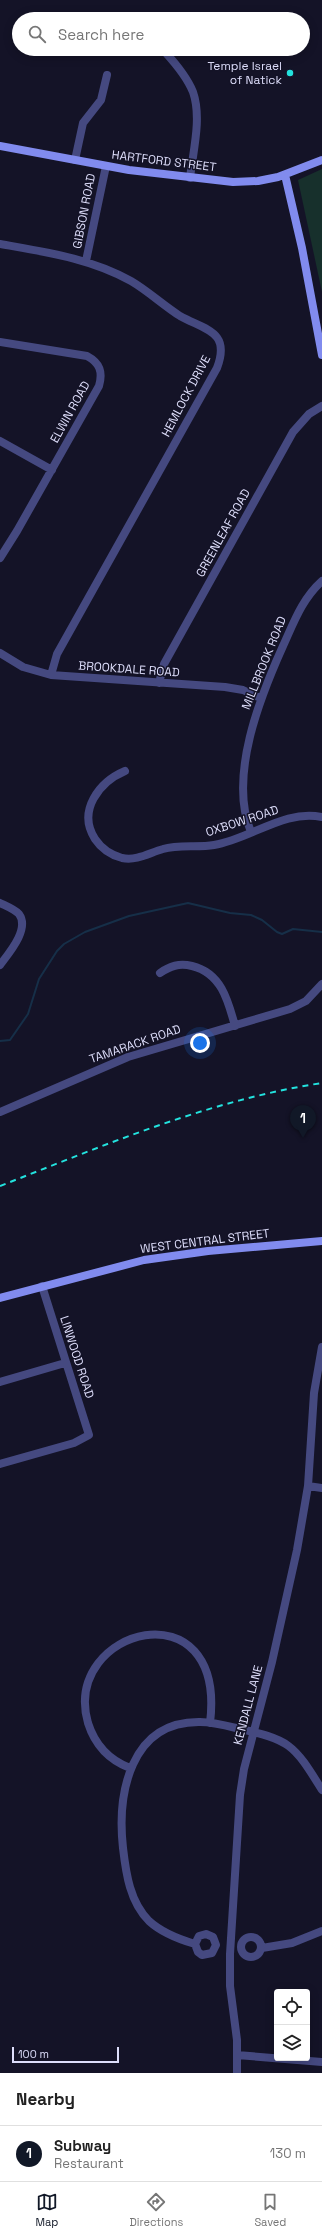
<!DOCTYPE html>
<style>
:root{--surface:#fff;--page:#f2f2f2;--text:#222;--muted:#767676;--line:#e0e0e0;--accent:#111827}
body{margin:0;font-family:"Space Grotesk",sans-serif;background:var(--page);color:var(--text)}
.controls{position:absolute;right:12px;bottom:12px;display:grid;overflow:hidden;border-radius:4px;box-shadow:0 2px 10px #0003}
.controls button{width:36px;height:36px;display:grid;place-items:center;padding:0;border:0;border-bottom:1px solid var(--line);background:var(--surface);color:var(--text);font:20px sans-serif}
.scale{position:absolute;left:12px;bottom:10px;width:107px;box-sizing:border-box;padding-left:4px;border:2px solid #dedefb;border-top:0;font-size:11px;line-height:14px;white-space:nowrap;color:#dedefb;-webkit-text-stroke:3px #141327;paint-order:stroke}
.you{position:absolute;left:200px;top:1043px;width:14px;height:14px;margin:-10px;border:3px solid #fff;border-radius:50%;background:#1a73e8;box-shadow:0 0 0 6px #1a73e833}
.badge{display:grid;place-items:center;width:26px;height:26px;border-radius:50%;background:var(--accent);color:#fff;font-size:13px;font-weight:700}
.pin{position:absolute;translate:-50% -33px;filter:drop-shadow(0 1px 2px #0008)}
.pin::after{content:'';position:absolute;top:21px;width:14px;height:12px;background:inherit;clip-path:polygon(0 0,100% 0,50% 100%)}
.list{margin:0;padding:0;list-style:none}
h2{display:flex;justify-content:space-between;align-items:center;height:52px;margin:0;padding:0 16px;font-size:17px}
h2 small{font-size:13px;font-weight:400;color:var(--muted)}
.list li{display:grid;grid-template-columns:26px 1fr auto;gap:12px;align-items:center;box-sizing:border-box;height:56px;padding:0 16px;border-top:1px solid var(--line)}
.list b{display:block;font-size:15px;white-space:nowrap}
.list p{margin:0;font-size:13px;white-space:nowrap;color:var(--muted)}
.list em{font-size:13px;font-style:normal;color:var(--muted)}
.icon{flex:none;width:22px;height:22px;fill:none;stroke:currentColor;stroke-width:2;stroke-linecap:round;stroke-linejoin:round}
.map{position:relative;flex:none;width:322px;height:2073px;overflow:hidden}
.search{position:absolute;background:var(--surface);box-shadow:0 2px 10px #0003;left:12px;right:12px;top:12px;height:44px;display:flex;align-items:center;gap:10px;box-sizing:border-box;padding:0 14px;border-radius:22px;color:var(--muted);font-size:15px}
.sheet{height:108px;background:var(--surface)}
nav{display:flex;justify-content:space-around;align-items:center;box-sizing:border-box;height:56px;border-top:1px solid var(--line);background:var(--surface);font-size:11px;color:var(--muted)}
nav a{display:grid;justify-items:center;gap:2px}
nav .on{color:var(--accent)}
.map>svg:first-child{display:block}
</style>
<div class="map">
<svg width="322" height="2073" viewBox="0 0 322 2073">
<rect width="100%" height="100%" fill="#141327"/>
<path fill="#17302c" d="M 322,169 L 322,292 L 298,180 Z"/>
<g fill="none" stroke-linecap="round" stroke-linejoin="round">
<path stroke="#162f48" stroke-width="2" d="M 0,1041 L 10,1040 L 28,1014 L 39,979 L 57,951 L 64,944 L 85,932 L 129,916 L 188,903 L 230,913 L 251,915 L 262,920 L 277,932 L 282,934 L 293,929 L 322,932"/>
<path stroke="#454980" stroke-width="8" d="M 165,52 C 176,64 187,77 193,92 C 202,118 193,151 190,178
M 75,160 L 83,123 L 101,100 L 107,75
M 0,244 C 45,252 90,258 131,281 C 148,291 163,305 180,316 C 205,330 231,331 217,368 L 57,654 L 51,675
M 86,261 L 106,166
M 0,342 L 87,356 C 100,363 103,372 99,386 L 17,531 L 0,558
M 0,441 L 52,470
M 0,653 L 23,667 L 51,675 L 225,687 L 243,690 L 260,698
M 159,683 L 164,664 L 293,432 L 309,414 L 322,406
M 125,771 C 99,782 77,811 95,839 C 101,848 111,855 122,858 C 137,861 149,853 163,849 C 179,844 198,848 214,845 C 251,839 284,809 322,817
M 251,832 C 228,777 260,697 283,646 C 294,622 302,599 322,581
M 0,903 C 6,906 14,909 19,914 C 30,929 9,953 0,965
M 160,973 C 170,966 179,963 192,966 C 221,973 228,1000 235,1026
M 0,1112 L 128,1057 L 290,1009 L 306,1001 L 322,984
M 0,1382 L 65,1363
M 0,1464 L 74,1443 L 89,1435 L 42,1286
M 308,1486 L 322,1488
M 130,1768 C 109,1760 95,1745 88,1723 C 61,1628 227,1584 210,1723
M241 1947a10 10 0 1 1 20 0a10 10 0 1 1-20 0Z
M 195,1944 L 199,1936 L 206,1934 L 213,1937 L 216,1945 L 212,1953 L 202,1955 L 198,1952 L 195,1944 C 178,1939 162,1933 149,1921 C 130,1902 126,1874 123,1848 C 117,1794 130,1721 200,1722 C 212,1722 224,1725 236,1728 C 290,1740 293,1743 322,1790
M 262,1948 L 292,1943 L 322,1931
M 237,2055 L 322,2062
M 237,2073 L 237,2040 L 230,1986 L 230,1954 L 240,1795 L 244,1769 L 272,1662 L 297,1550 L 308,1486 L 314,1393 L 322,1347"/>
<path stroke="#818bee" stroke-width="8" d="M 0,146 L 129,170 L 233,182 L 258,181 L 278,177 L 322,160
M 285,175 L 302,248 L 322,355
M 0,1298 L 144,1260 L 208,1251 L 322,1241"/>
<path stroke="#23e2de" stroke-width="2" stroke-dasharray="6 5" stroke-linecap="butt" d="M 0,1186 C 105,1145 210,1100 322,1083"/>
</g>
<circle fill="#23e2de" stroke="#141327" stroke-width="1.5" cx="290" cy="73" r="4"/>
<g text-anchor="middle" dominant-baseline="central" stroke-width="3" stroke-linejoin="round" paint-order="stroke">
<g font-size="12" fill="#dedefb" stroke="#141327" text-anchor="end">
<text x="282" y="66">Temple Israel<tspan x="282" dy="14">of Natick</tspan></text>
</g>
<g font-size="12" fill="#dedefb" stroke="#141327">
<text transform="translate(164 161) rotate(7)">HARTFORD STREET</text>
<text transform="translate(84 211) rotate(-79)">GIBSON ROAD</text>
<text transform="translate(186 396) rotate(-62)">HEMLOCK DRIVE</text>
<text transform="translate(70 412) rotate(-61)">ELWIN ROAD</text>
<text transform="translate(223 533) rotate(-61)">GREENLEAF ROAD</text>
<text transform="translate(264 663) rotate(-68)">MILLBROOK ROAD</text>
<text transform="translate(129 669) rotate(4)">BROOKDALE ROAD</text>
<text transform="translate(242 821) rotate(-18)">OXBOW ROAD</text>
<text transform="translate(135 1044) rotate(-19)">TAMARACK ROAD</text>
<text transform="translate(205 1241) rotate(-7)">WEST CENTRAL STREET</text>
<text transform="translate(77 1357) rotate(72)">LINWOOD ROAD</text>
<text transform="translate(248 1705) rotate(-75)">KENDALL LANE</text>
</g>
</g>
</svg>
<div class="controls">
<button><svg class="icon" aria-label="locate" viewBox="0 0 24 24"><circle cx="12" cy="12" r="6"/><path d="M12 2v4M12 18v4M2 12h4M18 12h4"/></svg></button>
<button><svg class="icon" aria-label="layers" viewBox="0 0 24 24"><path d="M12 4l9 5-9 5-9-5zM3 14l9 5 9-5"/></svg></button>
</div>
<div class="scale">100 m</div>
<div class="you"></div>
<div class="pin badge" style="left:303px;top:1138px">1</div>
<div class="search"><svg class="icon" aria-label="search" viewBox="0 0 24 24"><circle cx="10" cy="10" r="6"/><path d="M15 15l6 6"/></svg>Search here</div>
</div>
<section class="sheet">
<h2>Nearby<small></small></h2>
<ul class="list">
<li><span class="badge">1</span><div><b>Subway</b><p>Restaurant</p></div><em>130 m</em></li>
</ul>
</section>
<nav>
<a class="on"><svg class="icon" aria-label="map" viewBox="0 0 24 24"><path d="M3 6l6-2 6 2 6-2v14l-6 2-6-2-6 2zM9 4v14M15 6v14"/></svg>Map</a>
<a><svg class="icon" aria-label="directions" viewBox="0 0 24 24"><path d="M12 3l9 9-9 9-9-9zM9 14v-3h6M13 9l2 2-2 2"/></svg>Directions</a>
<a><svg class="icon" aria-label="saved" viewBox="0 0 24 24"><path d="M7 4h10v16l-5-4-5 4z"/></svg>Saved</a>
</nav>
